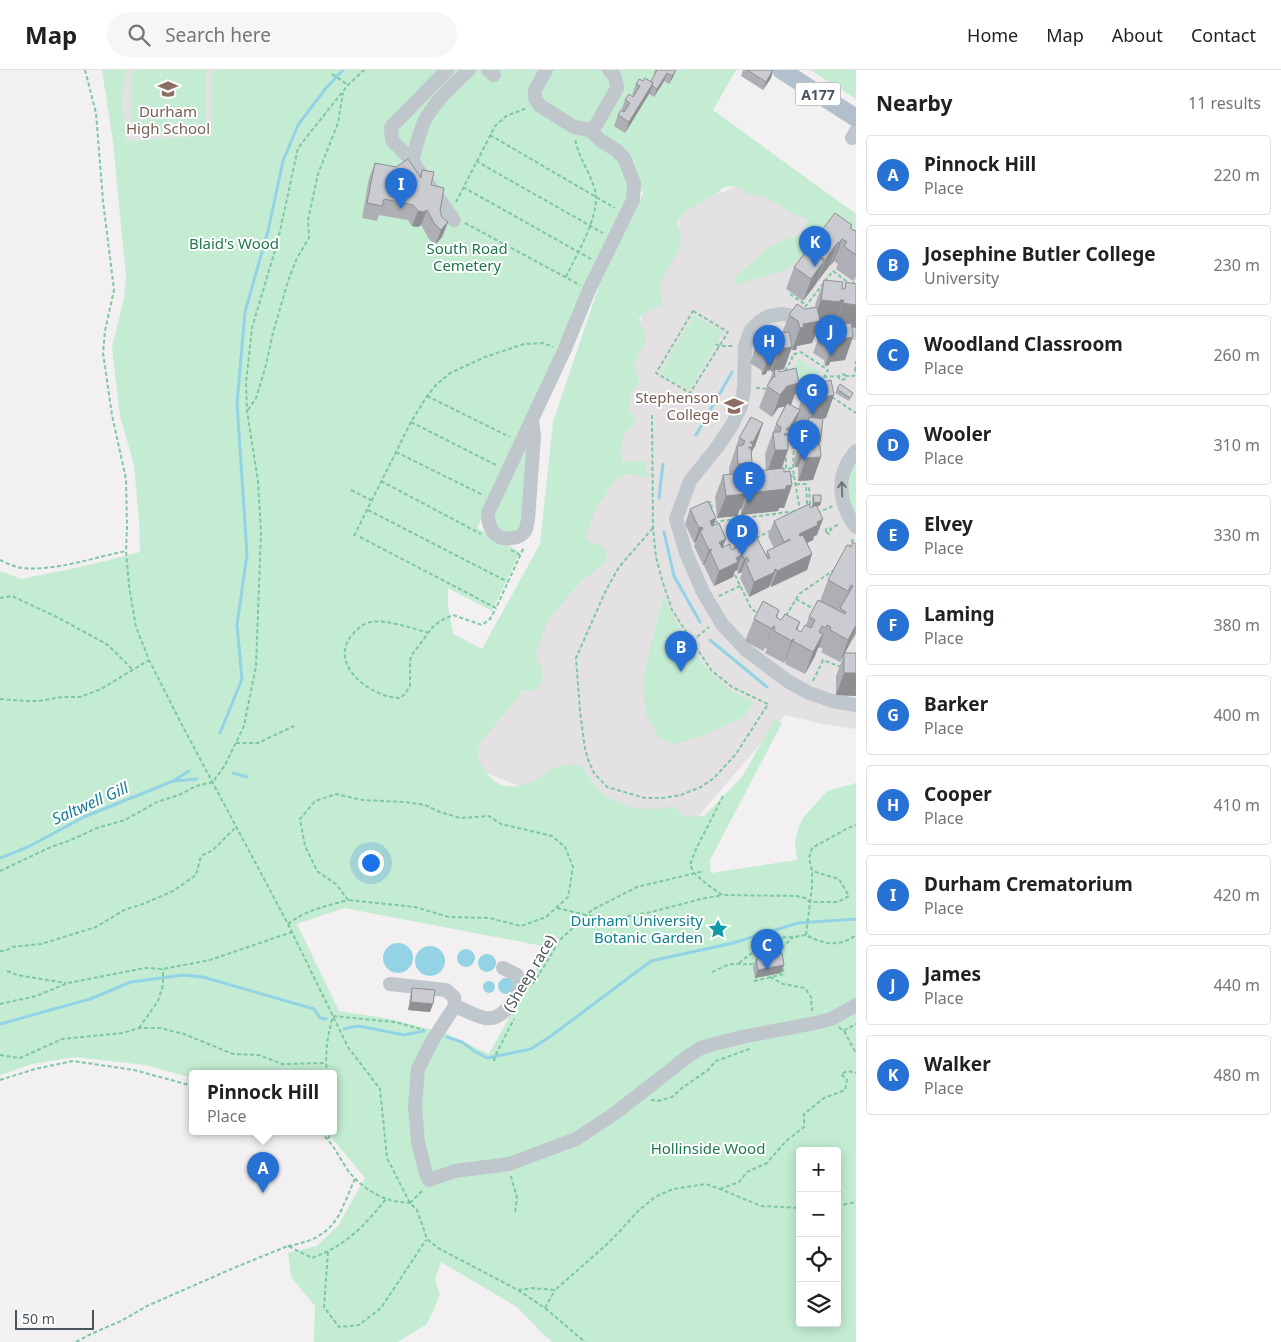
<!DOCTYPE html>
<meta charset="utf-8">
<style>
:root{--surface:#fff;--page:#f6f6f6;--text:#202124;--muted:#757577;--line:#e0e0e0;--accent:#2871d4}
body{margin:0;font-family:"Noto Sans",sans-serif;background:var(--page);color:var(--text)}
.controls{position:absolute;right:15px;bottom:15px;display:grid;overflow:hidden;border-radius:5px;box-shadow:0 2px 12px #0003}
.controls button{width:45px;height:45px;display:grid;place-items:center;padding:0;border:0;border-bottom:1px solid var(--line);background:var(--surface);color:var(--text);font:25px sans-serif}
.scale{position:absolute;left:15px;bottom:12px;width:79px;box-sizing:border-box;padding-left:5px;border:2px solid #49535c;border-top:0;font-size:14px;line-height:18px;white-space:nowrap;color:#49535c;-webkit-text-stroke:4px #fff;paint-order:stroke}
.you{position:absolute;left:370px;top:792px;width:18px;height:18px;margin:-12px;border:4px solid #fff;border-radius:50%;background:#1a73e8;box-shadow:0 0 0 8px #1a73e833}
.badge{display:grid;place-items:center;width:32px;height:32px;border-radius:50%;background:var(--accent);color:#fff;font-size:16px;font-weight:700}
.pin{position:absolute;translate:-50% -41px;filter:drop-shadow(0 1px 2px #0008)}
.pin::after{content:'';position:absolute;top:26px;width:18px;height:15px;background:inherit;clip-path:polygon(0 0,100% 0,50% 100%)}
.popup{position:absolute;left:189px;top:1000px;width:148px;height:65px;box-sizing:border-box;display:grid;place-content:center;border-radius:5px;background:var(--surface);filter:drop-shadow(0 1px 4px #0005);font-size:16px;white-space:nowrap;color:var(--muted)}
.popup b{font-size:19px;color:var(--text)}
.popup::after{content:'';position:absolute;left:50%;top:100%;margin-left:-10px;border:10px solid transparent;border-top-color:var(--surface)}
.list{margin:0;padding:0;list-style:none}
h2{display:flex;justify-content:space-between;align-items:center;height:65px;margin:0;padding:0 20px;font-size:21px}
h2 small{font-size:16px;font-weight:400;color:var(--muted)}
.list li{display:grid;grid-template-columns:32px 1fr auto;gap:15px;align-items:center;box-sizing:border-box;height:80px;margin:0 10px 10px;padding:0 10px;border:1px solid var(--line);border-radius:5px}
.list b{display:block;font-size:19px;white-space:nowrap}
.list p{margin:0;font-size:16px;white-space:nowrap;color:var(--muted)}
.list em{font-size:16px;font-style:normal;color:var(--muted)}
.icon{flex:none;width:28px;height:28px;fill:none;stroke:currentColor;stroke-width:2;stroke-linecap:round;stroke-linejoin:round}
.map{position:relative;flex:none;width:856px;height:1272px;overflow:hidden}
header{display:flex;align-items:center;gap:30px;box-sizing:border-box;height:70px;padding:0 25px;background:var(--surface);border-bottom:1px solid var(--line)}
header strong{font-size:24px}
nav{display:flex;gap:28px;margin-inline-start:auto;font-size:18px}
.search{width:350px;height:45px;background:var(--page);display:flex;align-items:center;gap:12px;box-sizing:border-box;padding:0 18px;border-radius:28px;color:var(--muted);font-size:19px}
main{display:flex}
aside{flex:1;background:var(--surface)}
.map>svg:first-child{display:block}
</style>
<header>
<strong>Map</strong>
<div class="search"><svg class="icon" aria-label="search" viewBox="0 0 24 24"><circle cx="10" cy="10" r="6"/><path d="M15 15l6 6"/></svg>Search here</div>
<nav><a>Home</a><a>Map</a><a>About</a><a>Contact</a></nav>
</header>
<main>
<div class="map">
<svg width="856" height="1272" viewBox="0 0 856 1272">
<rect width="100%" height="100%" fill="#f2f0f0"/>
<path fill="#e3e1e1" d="M 125,0 L 211,0 L 211,65 L 127,71 L 123,37 Z
M 741,115 L 856,148 L 856,659 L 822,654 L 785,645 L 673,776 L 465,695 L 686,136 Z"/>
<path fill="#c3ecd3" fill-rule="evenodd" d="M 102,0 L 125,0 L 123,37 L 127,71 L 211,65 L 211,0 L 736,0 L 713,40 L 856,144 L 856,161 L 855,162 L 810,180 L 787,199 L 736,215 L 734,208 L 772,175 L 804,163 L 808,149 L 793,144 L 764,126 L 749,125 L 743,120 L 734,116 L 724,117 L 716,124 L 686,141 L 679,150 L 677,154 L 681,168 L 679,179 L 661,211 L 659,219 L 662,234 L 660,237 L 651,238 L 639,248 C 640,255 647,263 645,270 C 643,279 635,287 635,296 C 635,301 639,307 639,312 C 638,315 634,318 632,321 C 629,327 630,335 630,341 C 641,351 633,356 624,362 L 620,385 L 623,392 L 645,391 L 647,408 L 627,404 L 618,407 L 597,436 L 590,454 L 586,467 L 589,472 L 604,477 L 607,487 L 606,492 L 581,511 L 549,549 L 542,565 L 536,583 L 537,592 C 540,594 541,594 542,598 C 544,604 541,619 534,621 C 529,621 526,619 521,621 C 513,635 501,647 491,660 C 486,666 480,672 478,679 C 476,685 481,695 485,701 C 496,718 513,720 532,712 C 540,708 546,701 554,698 C 563,694 571,695 581,696 L 598,720 L 612,730 L 635,739 L 660,739 L 672,736 L 676,738 L 681,744 L 686,747 L 704,746 L 742,707 L 775,649 L 782,653 L 710,790 L 711,803 L 797,790 L 795,773 L 798,759 L 803,748 L 827,721 L 856,713 L 856,1272 L 552,1272 L 543,1264 L 517,1237 L 441,1192 L 435,1209 L 440,1225 L 427,1254 L 398,1272 L 314,1272 L 315,1236 L 291,1207 L 288,1183 L 317,1176 L 338,1156 L 365,1108 L 327,1062 L 333,1062 L 333,1004 L 193,1004 L 193,1008 L 145,995 L 75,987 L 32,994 L 0,1005 L 0,501 L 21,509 L 85,496 L 140,482 L 139,449 L 134,395 L 120,346 L 112,277 L 124,229 L 126,207 L 113,72 ZM 643,120 L 643,124 L 599,216 L 553,352 L 540,474 L 482,579 L 453,564 L 448,535 L 448,518 L 492,541 L 520,482 L 477,458 L 545,313 L 624,137 ZM 344,838 L 548,877 L 489,984 L 445,963 L 390,949 L 339,941 L 297,854 ZM 800,1081 L 837,1081 L 837,1253 L 800,1253 Z
M 132,0 L 206,0 L 206,62 L 132,62 Z
M 810,0 L 856,0 L 856,29 Z
M 694,245 L 723,262 L 689,320 L 660,303 Z
M 799,289 L 820,303 L 806,324 L 785,310 Z
M 528,371 L 524,454 L 516,463 L 500,463 L 492,443 Z
M 856,386 L 856,452 L 845,430 L 853,390 Z
M 664,526 C 674,553 703,602 727,617 C 735,623 745,627 754,632 L 745,646 L 712,662 L 686,671 L 671,674 L 658,666 L 645,642 L 644,608 L 648,586 Z"/>
<path fill="#93d3e5" d="M383 888a15 15 0 1 1 30 0a15 15 0 1 1-30 0Z
M415 891a15 15 0 1 1 30 0a15 15 0 1 1-30 0Z
M457 888a9 9 0 1 1 18 0a9 9 0 1 1-18 0Z
M478 893a9 9 0 1 1 18 0a9 9 0 1 1-18 0Z
M498 916a8 8 0 1 1 16 0a8 8 0 1 1-16 0Z
M483 917a6 6 0 1 1 12 0a6 6 0 1 1-12 0Z"/>
<g fill="none" stroke-linecap="round" stroke-linejoin="round">
<path stroke="#93d3e5" stroke-width="3" d="M 696,365 L 732,302
M 659,428 L 663,394
M 664,462 L 674,506 L 700,552
M 710,570 L 767,617
M 220,663 L 242,609 L 237,555 L 247,484 L 237,333 L 245,242 L 268,161 L 283,91 L 298,55 L 326,18 L 343,0
M 233,703 L 247,707
M 174,711 L 197,709
M 0,788 L 28,777 L 84,747 L 173,711 L 189,701
M 0,954 L 90,929 L 131,912 L 183,905 L 203,907 L 314,939 L 320,948 L 326,949
M 344,959 L 352,957 L 359,956 L 404,965 L 424,961
M 447,967 L 462,972 L 474,981 L 487,988 L 531,979 L 551,966 L 651,891 L 733,873 L 798,853 L 856,849"/>
<path stroke="#7dc7a3" stroke-width="2" stroke-dasharray="4 2.5" stroke-linecap="butt" d="M 85,0 L 96,43 L 103,131 L 114,220 L 105,261 L 103,283 L 112,345 L 126,409 L 127,457 L 126,481 L 129,516 L 136,557 L 149,590 L 182,655 L 288,854 L 348,977 L 380,1019 L 387,1088 L 410,1133 L 417,1140 L 427,1169 L 438,1178 L 518,1220 L 545,1238 L 585,1272
M 332,4 L 348,15
M 490,65 L 615,138
M 476,91 L 603,163
M 463,117 L 591,189
M 456,132 L 495,56 L 506,46 L 527,38
M 465,153 L 580,215
M 566,207 C 577,183 601,145 595,120 C 590,102 579,89 575,69
M 852,215 L 856,209
M 790,224 L 806,235
M 805,237 L 833,201 L 850,214
M 693,241 L 728,262 L 690,323 L 656,303 Z
M 716,274 L 719,276 L 733,276
M 785,301 L 792,289 L 792,285 L 801,282 L 828,300 L 824,307
M 855,301 L 856,291
M 845,306 L 854,306 L 856,301
M 820,313 L 824,307 L 839,306 L 842,304 L 845,305 L 845,309 L 841,310 L 839,308 L 839,306
M 756,318 L 769,319
M 793,322 L 804,329
M 427,326 L 510,367
M 832,327 L 856,343
M 248,340 L 256,328 L 265,299 L 273,263 L 288,211 L 297,188 L 309,168 L 308,150 L 318,104 L 338,53 L 343,23
M 652,345 L 653,458 L 656,487 L 662,510 L 672,540 L 711,600 L 732,617 L 768,634 L 736,684 L 714,708 L 701,717 L 681,725 L 662,728 L 645,728 L 607,717 L 594,703 L 589,692 L 585,679 L 580,641 L 576,588 L 606,520 L 619,497 L 653,458
M 411,352 L 498,396
M 396,382 L 483,425
M 786,388 L 786,399 L 793,398
M 789,406 L 794,406 C 791,388 797,371 793,354
M 794,406 L 800,440
M 381,411 L 481,464
M 796,414 L 806,414 L 807,434 L 810,434 L 809,417
M 351,420 L 371,430
M 707,433 L 711,432 L 712,439
M 368,440 L 508,512
M 817,443 L 833,436
M 714,452 L 796,441
M 826,462 L 829,464 L 831,459 L 840,453
M 826,462 L 826,459 L 828,458 L 831,459
M 354,466 L 411,352 L 427,326 L 436,315 L 450,303 L 485,287 L 524,274 L 543,273 L 553,277
M 360,467 L 496,538 L 524,477
M 756,468 L 772,460
M 848,478 L 853,469
M 511,480 L 520,485
M 0,490 C 6,493 15,497 22,498 C 56,501 92,488 126,481
M 735,505 L 751,538 L 758,544
M 719,526 L 740,516
M 0,528 L 12,526 L 57,547 L 108,575 L 132,599
M 796,529 L 814,539
M 786,546 L 799,524 L 834,500
M 429,563 C 414,559 386,549 371,552 C 364,553 357,559 352,565 C 327,595 372,628 400,628 L 405,624 L 410,616 L 410,592 L 411,586 L 432,558 L 440,551 L 453,545 L 482,555 L 490,549 L 496,538
M 692,571 L 709,557
M 813,611 L 823,590 L 841,597
M 0,629 L 25,631 L 39,631 L 62,627 L 80,627 L 101,619 L 149,590
M 236,673 L 258,673 L 294,656
M 723,726 L 696,779 L 690,795 L 694,803 L 708,815 L 722,825 L 797,826 L 805,828 L 810,832 L 838,832 L 849,826 L 839,809 L 812,801
M 0,801 L 51,777 L 71,770 L 97,758 L 125,750 L 157,732 L 179,725 L 196,716 L 213,712 L 225,695 L 244,656 L 256,596 L 261,463 L 258,411 L 247,341 L 246,313 L 252,258 L 278,170 L 298,78 L 348,15 L 364,0
M 557,838 L 599,848 L 623,847 L 651,842 L 701,829 L 722,825
M 288,854 C 306,840 326,836 348,830 L 336,814 L 317,801 L 305,776 L 300,749 L 315,731 L 336,724 L 362,730 L 405,732 L 425,735 L 440,742 L 460,748 L 489,746 L 501,754 L 552,766 L 565,777 L 573,797 L 568,827 L 546,847 L 521,856 L 489,848 L 449,847 L 415,837 L 348,830
M 806,865 L 812,817 L 812,801 L 809,788 L 812,778 L 848,758 L 856,755
M 0,881 L 5,881 L 12,877 L 41,874 L 96,857 L 124,840 L 143,834 L 173,821 L 196,805 L 201,786 L 213,780 L 236,757
M 780,884 L 780,880 L 793,867
M 739,893 L 756,880 L 763,872 L 774,868 L 793,867 L 806,865 C 823,874 839,878 856,865
M 7,901 L 17,905 L 66,913
M 712,902 C 721,898 729,893 739,894 C 745,894 750,895 755,893
M 770,907 L 783,914 L 805,918 L 811,927 L 812,941
M 754,911 L 784,904 L 782,896
M 533,914 L 560,870 L 592,840 L 637,817 L 704,801
M 0,934 L 36,926 L 68,913 L 145,898 L 163,899 L 210,890 L 292,862
M 333,946 L 395,952 L 424,960
M 839,957 L 843,961 L 856,954
M 139,958 L 158,931 L 163,915 L 163,899
M 844,961 L 856,983
M 0,985 L 20,988 L 62,969 L 123,963 L 139,958 L 160,958 L 184,964 L 233,984 L 259,985 L 282,994 L 326,993
M 494,991 L 495,986 L 514,949
M 327,1004 C 325,981 327,968 333,946
M 0,1010 L 35,999 L 73,991 L 134,1000 L 193,1016
M 651,1030 L 658,1031 L 672,1027 L 682,1018 L 708,1000 L 716,991 L 752,978
M 333,1039 L 333,1054
M 320,1062 C 332,1072 338,1085 347,1099 C 355,1111 372,1124 387,1129 C 394,1132 402,1132 410,1133
M 328,1069 L 331,1062
M 511,1106 L 517,1128 L 515,1142
M 720,1119 L 739,1112 L 747,1102 L 767,1093 L 786,1071 L 804,1057 L 804,1044 L 824,1028 L 845,1020 L 847,1010 L 841,1004 L 848,1001 L 856,1003
M 410,1133 L 423,1120
M 837,1136 L 856,1132
M 288,1176 C 316,1171 333,1162 344,1134 C 348,1126 351,1117 355,1109
M 328,1182 L 324,1237 L 339,1257 L 359,1255 L 381,1238 L 426,1170
M 518,1220 L 533,1218 L 555,1220 L 605,1176 L 620,1161 L 637,1142 L 655,1127 L 673,1119 L 706,1114 L 720,1119 L 761,1136 L 800,1138
M 545,1238 L 555,1220
M 76,1272 L 91,1264 L 123,1250 L 147,1236 L 236,1197 L 288,1176 L 312,1188 C 347,1175 363,1157 386,1129"/>
<path stroke="#bfc7cd" stroke-width="14" d="M 447,0 L 391,57 L 392,70 L 412,91 L 454,150
M 488,0 L 494,5
M 546,0 L 535,20 L 535,28 L 539,35 L 574,57 L 590,60 L 596,55 L 617,18 C 616,10 615,5 609,0
M 852,68 L 856,61
M 412,91 C 416,78 419,62 425,50 C 436,30 453,15 469,0
M 856,263 L 817,257 L 798,247 L 782,244 L 769,246 L 760,251 L 751,260 L 745,276 L 744,318 L 741,336 L 732,355 L 718,376 L 690,411 L 676,449 L 686,483 L 703,522 L 722,554 L 746,580 L 789,612 L 809,623 L 832,631 L 856,635
M 532,351 L 534,366 L 528,450 C 527,453 527,458 525,461 C 522,466 516,468 511,468 C 494,471 488,457 488,443 L 564,281 L 589,220 L 633,130 L 634,113 L 624,88 L 616,80 L 600,70 L 590,60
M 856,381 C 853,385 849,389 847,394 C 836,416 842,439 856,457
M 503,898 L 517,905 L 521,915 C 514,929 504,951 485,948 C 475,946 465,940 455,936 L 432,971 L 418,999 L 415,1037 L 418,1072 L 425,1100 L 429,1110 L 455,1101 L 509,1094 L 576,1069 L 614,1044 L 687,987 L 701,978 L 718,973 L 742,967 L 815,953 L 831,949 L 856,935
M 390,914 L 446,920 L 454,927 L 455,936"/>
<path stroke="#b2bfcc" stroke-width="18" d="M 781,0 L 856,48"/>
</g>
<path fill="#aeafb5" d="M 655,0 L 676,0 L 673,7 L 669,14 L 664,11 L 654,27 L 649,24 L 625,63 L 614,56 L 618,45 L 621,41 L 625,30 L 633,27 L 634,26 L 632,25 L 636,14 L 643,11 L 651,11 L 655,4 L 654,4 Z
M 743,0 L 773,0 L 771,8 L 763,20 L 741,6 Z
M 375,93 L 419,106 L 422,100 L 431,115 L 442,147 L 448,152 L 442,167 L 435,175 L 429,169 L 421,155 L 418,157 L 412,156 L 408,150 L 379,145 L 377,151 L 362,148 L 369,108 Z
M 852,155 L 851,158 L 855,161 L 856,160 L 856,207 L 853,211 L 836,199 L 838,194 L 834,191 L 831,195 L 830,195 L 803,231 L 786,219 L 794,197 L 808,180 L 809,178 L 822,160 Z
M 824,210 L 844,219 L 846,212 L 852,257 L 845,290 L 830,292 L 829,295 L 825,296 L 824,290 L 813,283 L 821,261 L 826,254 L 820,253 L 812,273 L 797,276 L 796,280 L 792,280 L 791,279 L 784,299 L 779,300 L 791,335 L 798,339 L 809,312 L 814,315 L 818,314 L 818,313 L 826,348 L 820,349 L 819,375 L 813,410 L 798,411 L 798,397 L 795,397 L 793,392 L 805,358 L 795,352 L 792,362 L 788,368 L 788,380 L 782,399 L 784,402 L 792,415 L 784,438 L 779,438 L 778,441 L 741,445 L 741,439 L 740,439 L 737,446 L 717,448 L 715,427 L 723,405 L 729,404 L 729,398 L 739,368 L 763,353 L 755,376 L 752,382 L 749,402 L 766,400 L 765,384 L 776,354 L 785,336 L 778,338 L 772,347 L 759,338 L 773,301 L 771,302 L 771,300 L 767,301 L 766,304 L 762,305 L 761,300 L 750,293 L 758,270 L 782,263 L 789,245 L 805,239 L 815,237 L 816,232 Z
M 837,319 L 853,323 L 849,331 L 835,323 Z
M 813,425 L 820,436 L 817,436 L 817,465 L 814,466 L 813,470 L 807,473 L 812,484 L 807,500 L 771,517 L 770,515 L 769,517 L 749,527 L 740,508 L 742,504 L 741,502 L 738,504 L 737,500 L 735,501 L 733,507 L 714,516 L 704,496 L 705,494 L 703,495 L 694,476 L 696,472 L 694,473 L 685,454 L 690,439 L 716,448 L 713,456 L 726,469 L 723,477 L 732,480 L 733,479 L 736,470 L 766,485 L 767,481 L 774,478 L 768,466 L 774,451 L 814,436 L 812,437 L 812,429 Z
M 856,474 L 856,563 L 845,583 L 856,583 L 856,626 L 836,625 L 836,606 L 844,585 L 840,592 L 821,582 L 823,579 L 819,577 L 817,580 L 815,586 L 805,604 L 785,594 L 786,592 L 785,591 L 784,593 L 765,583 L 767,579 L 765,578 L 763,581 L 745,571 L 754,549 L 779,540 L 777,547 L 781,550 L 800,552 L 797,559 L 801,562 L 806,555 L 809,547 L 820,531 L 828,510 L 851,477 Z
M 756,889 L 781,903 L 755,908 L 753,897 Z
M 412,918 L 430,942 L 408,940 L 410,926 Z"/>
<path fill="#8d8f93" d="M 676,0 L 673,7 L 669,14 L 672,6 Z
M 773,0 L 771,8 L 763,20 L 766,12 Z
M 667,3 L 664,11 L 654,27 L 657,19 Z
M 653,13 L 649,24 L 625,63 L 629,52 Z
M 427,140 L 421,155 L 418,157 L 412,156 L 418,141 Z
M 448,152 L 442,167 L 435,175 L 441,160 Z
M 842,169 L 834,191 L 831,195 L 839,173 Z
M 838,172 L 830,195 L 817,212 L 825,190 Z
M 820,186 L 812,208 L 824,191 L 816,214 L 803,231 Z
M 821,230 L 844,230 L 835,253 L 832,255 L 820,253 L 812,273 L 797,276 L 796,280 L 792,280 L 800,258 L 803,254 L 813,252 Z
M 843,233 L 856,235 L 856,258 L 835,255 Z
M 853,267 L 845,290 L 830,292 L 829,295 L 825,296 L 833,274 L 836,270 Z
M 792,277 L 784,299 L 771,302 L 780,279 Z
M 779,278 L 771,300 L 767,301 L 766,304 L 762,305 L 770,283 L 774,279 Z
M 799,313 L 791,335 L 778,338 L 772,347 L 780,325 L 787,316 Z
M 834,325 L 826,348 L 813,350 L 807,360 L 815,337 L 821,328 Z
M 800,340 L 792,362 L 786,372 L 789,364 L 787,363 L 789,358 Z
M 763,353 L 755,376 L 749,385 L 752,377 L 751,377 L 753,372 Z
M 818,373 L 820,373 L 814,388 L 821,387 L 813,410 L 798,411 L 806,388 Z
M 807,374 L 798,397 L 795,397 L 803,375 Z
M 775,380 L 788,380 L 780,402 L 767,403 Z
M 752,393 L 744,415 L 747,405 L 747,402 L 742,416 L 730,416 L 738,394 Z
M 792,415 L 784,438 L 779,438 L 778,441 L 741,445 L 749,423 Z
M 744,417 L 749,417 L 741,439 L 740,439 L 737,446 L 717,448 L 726,426 Z
M 821,432 L 820,436 L 812,437 L 814,433 Z
M 716,448 L 711,463 L 710,451 Z
M 823,449 L 817,465 L 814,466 L 813,470 L 794,479 L 799,464 L 817,452 Z
M 702,457 L 696,472 L 694,473 L 699,458 Z
M 726,469 L 720,484 L 719,472 Z
M 711,479 L 705,494 L 703,495 L 709,480 Z
M 812,484 L 807,500 L 771,517 L 777,501 Z
M 742,485 L 737,500 L 735,501 L 733,507 L 714,516 L 719,501 L 736,488 Z
M 747,487 L 741,502 L 738,504 L 744,489 Z
M 776,499 L 769,517 L 749,527 L 754,512 Z
M 779,540 L 774,556 L 773,556 L 763,581 L 776,547 Z
M 800,552 L 785,591 L 784,593 L 796,559 Z
M 827,555 L 819,577 L 817,580 L 826,558 Z
M 856,555 L 856,558 L 850,573 L 840,592 L 848,570 Z
M 856,559 L 856,563 L 852,571 Z
M 823,564 L 815,586 L 805,604 L 813,582 Z
M 844,603 L 856,603 L 856,626 L 836,625 Z
M 784,895 L 781,903 L 755,908 L 758,900 Z
M 411,932 L 433,934 L 430,942 L 408,940 Z"/>
<path fill="#caccd2" stroke="#8d8f93" d="M 657,0 L 676,0 L 672,6 L 667,3 L 657,19 L 652,16 L 653,13 L 651,11 Z
M 747,0 L 773,0 L 766,12 Z
M 645,8 L 653,13 L 629,52 L 618,45 L 621,40 L 624,42 L 630,33 L 625,30 L 629,24 L 633,27 L 640,16 L 636,14 L 639,9 L 643,11 Z
M 408,89 L 421,108 L 422,100 L 434,102 L 431,115 L 444,118 L 440,141 L 442,147 L 448,152 L 441,160 L 434,153 L 427,140 L 424,142 L 418,141 L 413,135 L 384,129 L 382,136 L 367,133 L 375,93 L 396,97 Z
M 835,143 L 852,155 L 850,158 L 855,161 L 856,160 L 856,185 L 844,176 L 847,172 L 842,169 L 839,173 L 838,172 L 825,190 L 820,186 L 819,188 L 824,191 L 811,209 L 794,197 L 807,180 L 809,181 L 810,179 L 809,178 L 821,161 L 823,163 L 824,161 L 822,160 Z
M 824,210 L 843,212 L 842,219 L 845,219 L 846,212 L 856,214 L 856,235 L 843,233 L 844,230 L 840,230 L 840,232 L 821,230 Z
M 797,234 L 805,239 L 817,237 L 820,251 L 803,254 L 804,257 L 800,258 L 798,251 L 789,245 Z
M 829,249 L 838,255 L 851,253 L 853,267 L 836,270 L 837,273 L 833,274 L 832,268 L 821,261 Z
M 767,258 L 777,266 L 776,264 L 789,262 L 792,277 L 780,279 L 779,278 L 774,279 L 774,282 L 770,283 L 769,278 L 758,270 Z
M 796,298 L 799,313 L 787,316 L 780,325 L 767,316 L 774,306 L 775,307 L 774,300 L 778,299 L 779,302 Z
M 831,310 L 834,325 L 821,328 L 815,337 L 802,328 L 809,318 L 810,319 L 809,312 L 813,311 L 814,315 L 818,314 L 818,313 Z
M 840,314 L 853,323 L 850,328 L 837,319 Z
M 787,333 L 800,340 L 789,358 L 787,358 L 786,360 L 789,360 L 789,364 L 785,363 L 784,365 L 788,365 L 788,380 L 775,380 L 773,362 L 780,362 L 781,357 L 776,354 Z
M 751,347 L 763,353 L 753,372 L 751,371 L 750,373 L 753,374 L 752,377 L 749,377 L 748,378 L 751,378 L 752,393 L 738,394 L 737,376 L 743,375 L 745,371 L 739,368 Z
M 809,347 L 823,349 L 820,373 L 818,373 L 818,375 L 820,375 L 821,387 L 806,388 L 806,376 L 807,374 L 803,375 L 801,369 L 805,367 L 806,367 Z
M 784,398 L 784,402 L 790,401 L 792,415 L 786,416 L 786,419 L 749,423 L 749,417 L 744,417 L 745,424 L 726,426 L 723,405 L 743,403 L 743,406 L 747,405 L 747,402 Z
M 813,425 L 821,425 L 821,432 L 814,433 Z
M 708,431 L 716,448 L 710,451 L 712,456 L 719,453 L 726,469 L 719,472 L 722,478 L 729,474 L 732,480 L 739,476 L 736,470 L 754,462 L 768,489 L 770,488 L 767,481 L 790,470 L 790,469 L 784,472 L 774,451 L 809,434 L 811,438 L 816,435 L 823,449 L 817,452 L 818,455 L 799,464 L 800,466 L 803,465 L 812,484 L 777,501 L 776,499 L 774,500 L 775,502 L 754,512 L 746,493 L 749,491 L 747,487 L 744,489 L 742,485 L 736,488 L 738,492 L 719,501 L 710,481 L 712,480 L 711,479 L 709,480 L 700,461 L 703,459 L 702,457 L 699,458 L 690,439 Z
M 853,472 L 856,474 L 856,555 L 848,570 L 830,560 L 831,557 L 827,555 L 826,558 L 822,556 L 819,562 L 823,564 L 813,582 L 793,571 L 794,569 L 793,569 L 792,571 L 774,561 L 775,557 L 773,556 L 772,559 L 754,549 L 763,531 L 779,540 L 776,547 L 781,550 L 785,544 L 800,552 L 796,559 L 801,562 L 805,555 L 811,558 L 815,550 L 809,547 L 818,530 L 845,544 L 846,542 L 840,538 L 853,516 L 851,515 L 848,521 L 828,510 L 847,475 L 851,477 Z
M 844,583 L 856,583 L 856,603 L 844,603 Z
M 782,883 L 784,895 L 758,900 L 756,889 Z
M 412,918 L 435,920 L 433,934 L 411,932 Z"/>
<defs><path id="oneway-shaft" d="M-6 0H5M1.5-3L5.5 0L1.5 3" fill="none" stroke-width="1.6" stroke-linecap="round" stroke-linejoin="round" transform="scale(1.25)"/></defs>
<use stroke="#6c767e" href="#oneway-shaft" transform="translate(842 419) rotate(-92)"/>
<defs>
<symbol id="school-bare" viewBox="-9 -9 18 18"><path d="M0-5L7-2L0 1L-7-2ZM-4 1L0 2.5L4 1V4Q0 6-4 4Z" fill="#8d6e63" stroke="#fff" stroke-width="2.5" paint-order="stroke"/></symbol>
<symbol id="university-bare" viewBox="-9 -9 18 18"><path d="M0-5L7-2L0 1L-7-2ZM-4 1L0 2.5L4 1V4Q0 6-4 4Z" fill="#8d6e63" stroke="#fff" stroke-width="2.5" paint-order="stroke"/></symbol>
<symbol id="sight-bare" viewBox="-9 -9 18 18"><path d="M0-6L1.8-2.2L6-1.7L2.9 1.2L3.7 5.4L0 3.3L-3.7 5.4L-2.9 1.2L-6-1.7L-1.8-2.2Z" fill="#0f9aa8" stroke="#fff" stroke-width="2.5" paint-order="stroke"/></symbol>
</defs>
<g fill-rule="evenodd">
<use href="#school-bare" x="154" y="5" width="28" height="28"/>
<use href="#university-bare" x="720" y="322" width="28" height="28"/>
<use href="#sight-bare" x="704" y="845" width="28" height="28"/>
</g>
<g text-anchor="middle" dominant-baseline="central" stroke-width="4" stroke-linejoin="round" paint-order="stroke">
<rect fill="#fff" stroke="#80878d" stroke-width="1" x="795.5" y="12.5" width="45" height="23" rx="4"/>
<g font-size="14" font-weight="bold" fill="#49535c">
<text x="818" y="24">A177</text>
</g>
<g font-size="15" fill="#785e54" stroke="#fff">
<text x="168" y="41">Durham<tspan x="168" dy="17">High School</tspan></text>
<text x="719" y="327" text-anchor="end">Stephenson<tspan x="719" dy="17">College</tspan></text>
</g>
<g font-size="15" fill="#1f784d" stroke="#fff">
<text x="234" y="173">Blaid's Wood</text>
<text x="467" y="178">South Road<tspan x="467" dy="17">Cemetery</tspan></text>
<text x="708" y="1078">Hollinside Wood</text>
</g>
<g font-size="15" fill="#0d838f" stroke="#fff" text-anchor="end">
<text x="703" y="850">Durham University<tspan x="703" dy="17">Botanic Garden</tspan></text>
</g>
<g font-size="15" fill="#49535c" stroke="#fff">
<text transform="translate(529 903) rotate(-59)">(Sheep race)</text>
</g>
<g font-size="16" font-style="italic" fill="#187c99" stroke="#fff">
<text transform="translate(90 733) rotate(-24)">Saltwell Gill</text>
</g>
</g>
</svg>
<div class="controls">
<button>+</button>
<button>−</button>
<button><svg class="icon" aria-label="locate" viewBox="0 0 24 24"><circle cx="12" cy="12" r="6"/><path d="M12 2v4M12 18v4M2 12h4M18 12h4"/></svg></button>
<button><svg class="icon" aria-label="layers" viewBox="0 0 24 24"><path d="M12 4l9 5-9 5-9-5zM3 14l9 5 9-5"/></svg></button>
</div>
<div class="scale">50 m</div>
<div class="you"></div>
<div class="pin badge" style="left:263px;top:1123px">A</div>
<div class="popup"><b>Pinnock Hill</b>Place</div>
<div class="pin badge" style="left:681px;top:602px">B</div>
<div class="pin badge" style="left:767px;top:900px">C</div>
<div class="pin badge" style="left:742px;top:486px">D</div>
<div class="pin badge" style="left:749px;top:433px">E</div>
<div class="pin badge" style="left:804px;top:391px">F</div>
<div class="pin badge" style="left:812px;top:345px">G</div>
<div class="pin badge" style="left:769px;top:296px">H</div>
<div class="pin badge" style="left:401px;top:139px">I</div>
<div class="pin badge" style="left:831px;top:286px">J</div>
<div class="pin badge" style="left:815px;top:197px">K</div>
</div>
<aside>
<h2>Nearby<small>11 results</small></h2>
<ul class="list">
<li><span class="badge">A</span><div><b>Pinnock Hill</b><p>Place</p></div><em>220 m</em></li>
<li><span class="badge">B</span><div><b>Josephine Butler College</b><p>University</p></div><em>230 m</em></li>
<li><span class="badge">C</span><div><b>Woodland Classroom</b><p>Place</p></div><em>260 m</em></li>
<li><span class="badge">D</span><div><b>Wooler</b><p>Place</p></div><em>310 m</em></li>
<li><span class="badge">E</span><div><b>Elvey</b><p>Place</p></div><em>330 m</em></li>
<li><span class="badge">F</span><div><b>Laming</b><p>Place</p></div><em>380 m</em></li>
<li><span class="badge">G</span><div><b>Barker</b><p>Place</p></div><em>400 m</em></li>
<li><span class="badge">H</span><div><b>Cooper</b><p>Place</p></div><em>410 m</em></li>
<li><span class="badge">I</span><div><b>Durham Crematorium</b><p>Place</p></div><em>420 m</em></li>
<li><span class="badge">J</span><div><b>James</b><p>Place</p></div><em>440 m</em></li>
<li><span class="badge">K</span><div><b>Walker</b><p>Place</p></div><em>480 m</em></li>
</ul>
</aside>
</main>
